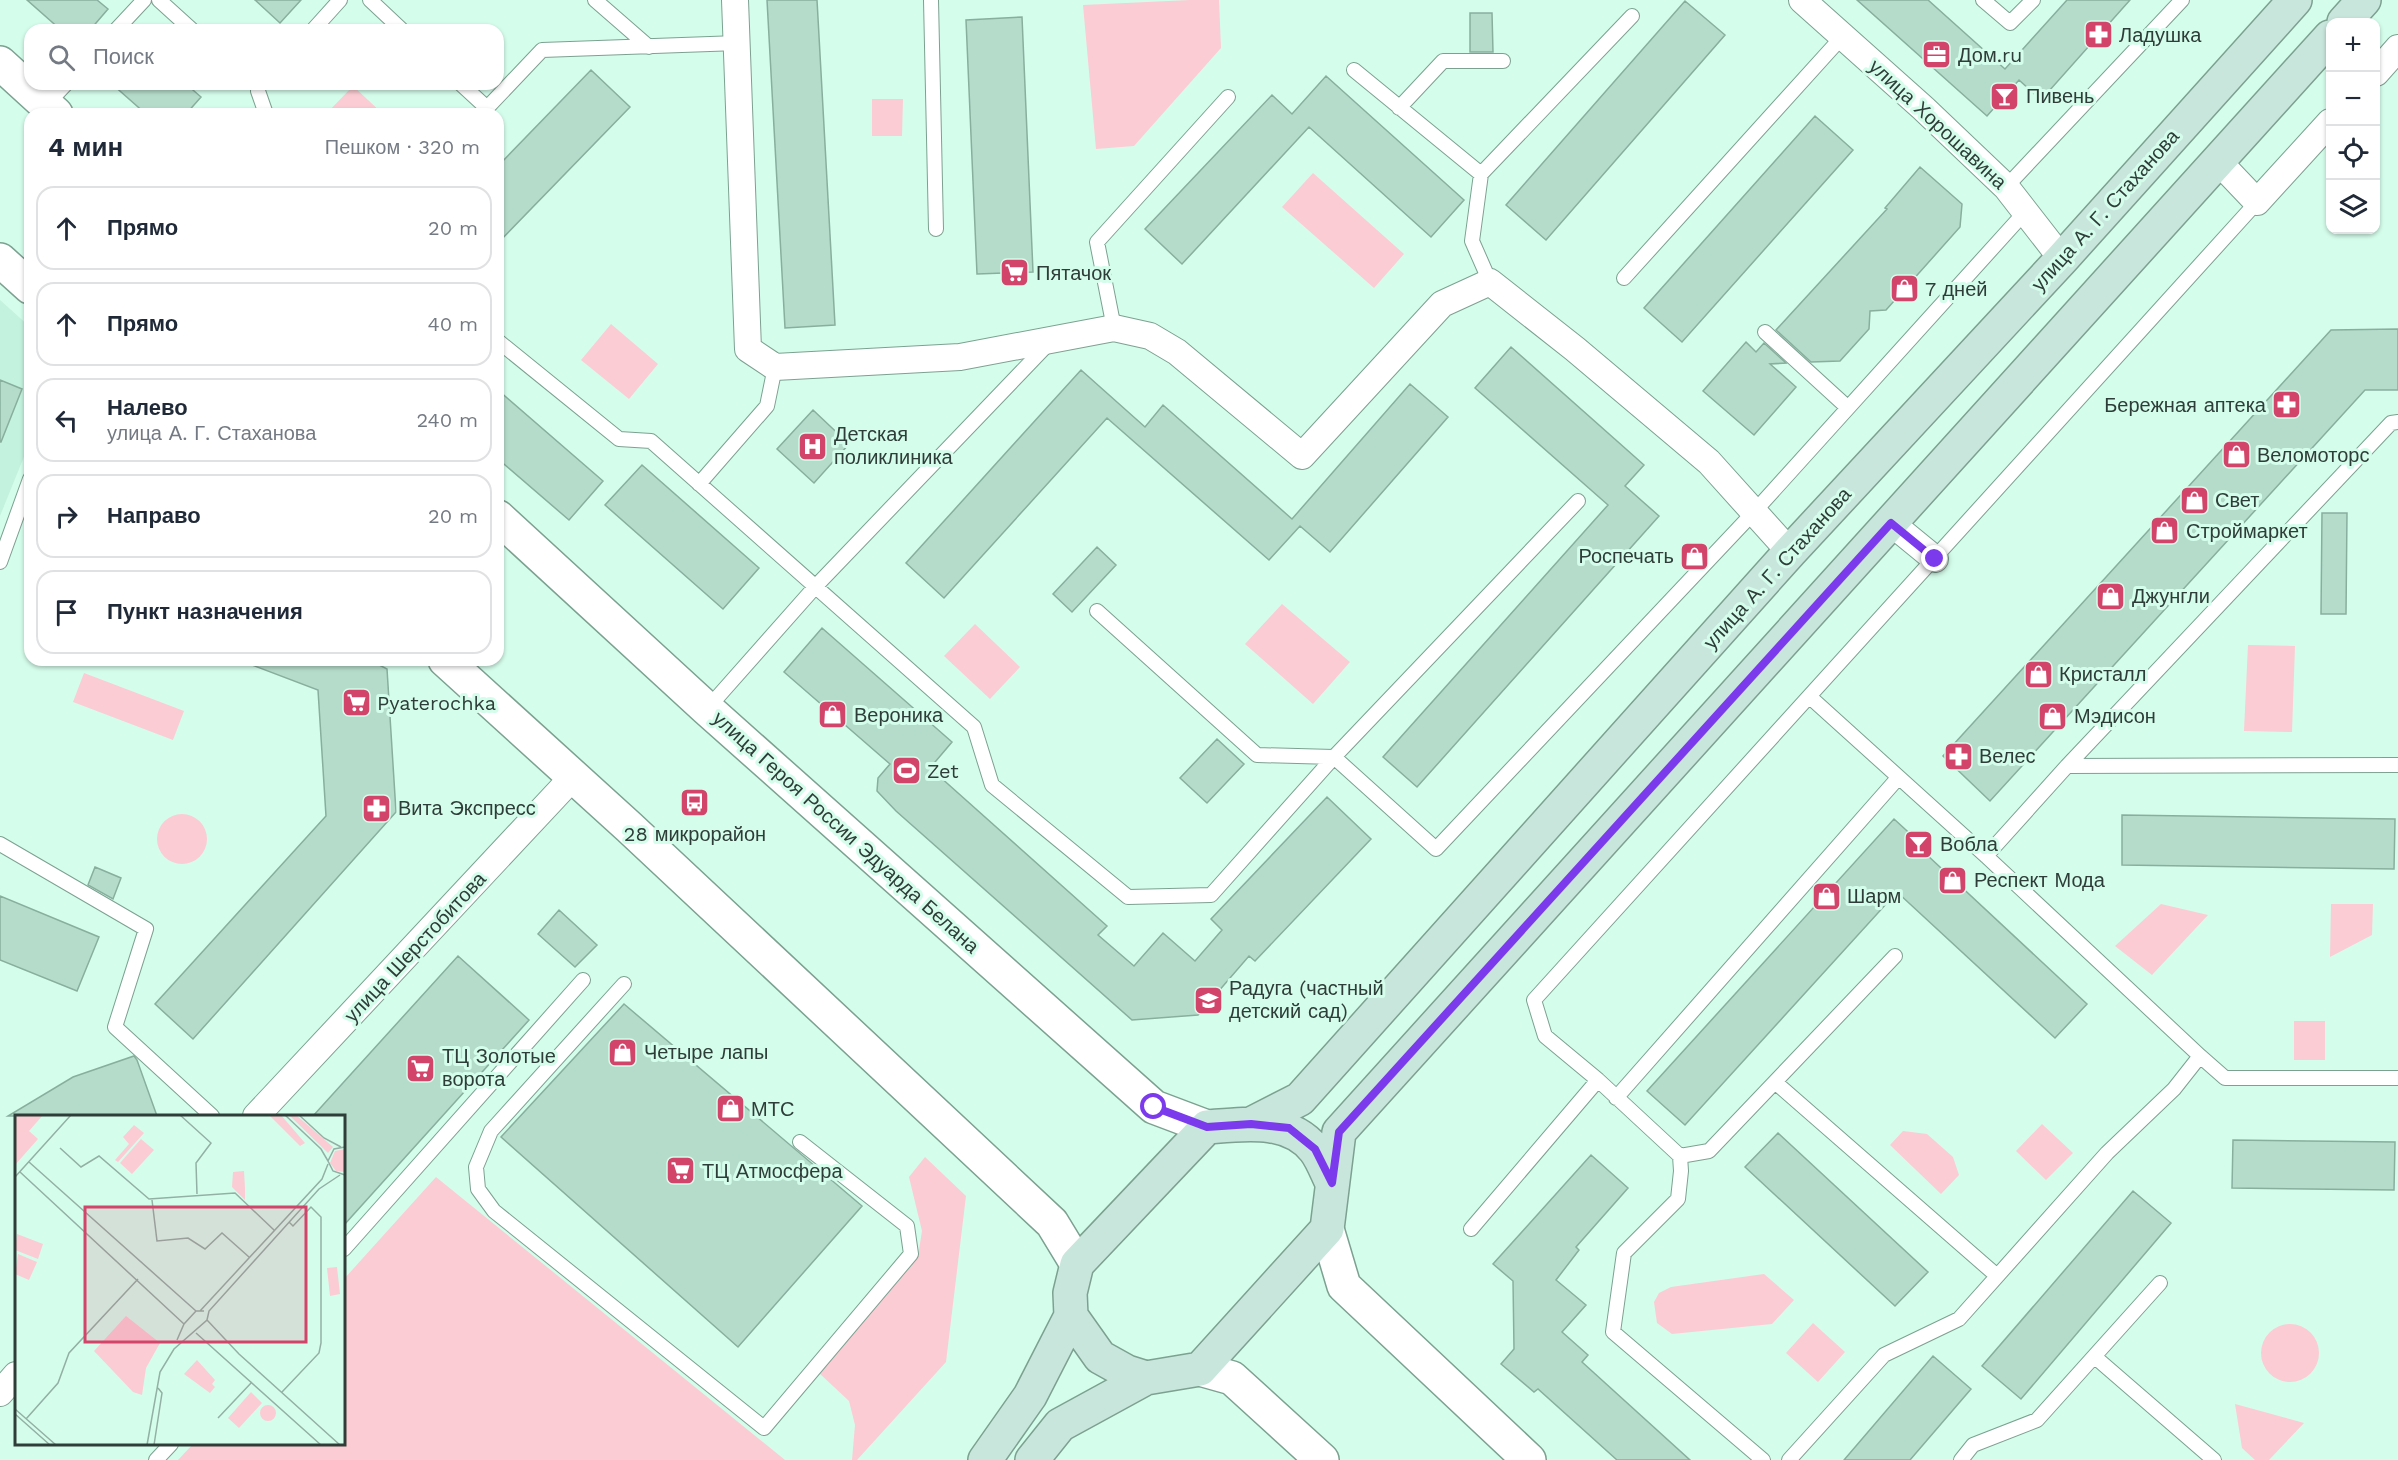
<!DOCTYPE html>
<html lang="ru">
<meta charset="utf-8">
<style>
:root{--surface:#fff;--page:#f6f6f7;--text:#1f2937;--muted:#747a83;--line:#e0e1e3}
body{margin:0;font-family:"Work Sans",sans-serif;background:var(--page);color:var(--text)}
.controls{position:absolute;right:18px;top:18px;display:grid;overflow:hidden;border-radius:12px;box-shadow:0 2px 4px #0004}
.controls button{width:54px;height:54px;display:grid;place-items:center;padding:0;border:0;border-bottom:2px solid var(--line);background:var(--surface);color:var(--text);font:30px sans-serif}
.stop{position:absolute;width:18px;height:18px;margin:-14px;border:4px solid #7c3aed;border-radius:50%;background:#fff}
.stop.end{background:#7c3aed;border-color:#fff;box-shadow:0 2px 6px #0008}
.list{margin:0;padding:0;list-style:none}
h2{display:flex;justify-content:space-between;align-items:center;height:78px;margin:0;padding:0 24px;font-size:26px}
h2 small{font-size:20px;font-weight:400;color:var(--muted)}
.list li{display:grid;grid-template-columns:39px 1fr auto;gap:18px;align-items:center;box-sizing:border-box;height:84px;margin:0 12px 12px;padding:0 12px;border:2px solid var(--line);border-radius:18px}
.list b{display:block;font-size:22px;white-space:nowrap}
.list p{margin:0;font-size:20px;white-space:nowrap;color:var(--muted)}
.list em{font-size:20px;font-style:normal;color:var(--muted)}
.icon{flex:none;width:33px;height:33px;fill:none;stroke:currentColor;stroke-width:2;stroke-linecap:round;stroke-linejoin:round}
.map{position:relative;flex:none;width:2398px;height:1460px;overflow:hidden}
.search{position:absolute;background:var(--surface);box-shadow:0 2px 4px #0004;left:24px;top:24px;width:480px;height:66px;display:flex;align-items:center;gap:15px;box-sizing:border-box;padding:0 21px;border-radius:18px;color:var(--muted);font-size:22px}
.panel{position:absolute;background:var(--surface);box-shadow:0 2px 4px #0004;left:24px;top:108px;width:480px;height:558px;border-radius:18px}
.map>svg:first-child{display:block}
</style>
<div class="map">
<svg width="2398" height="1460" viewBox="0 0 2398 1460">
<rect width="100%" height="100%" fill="#d5fdec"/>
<path fill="#c3f2de" d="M 0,300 L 30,327 L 30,442 L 0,516 Z"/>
<path fill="#fbccd3" d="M 1190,0 L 1219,0 L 1221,48 L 1134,146 L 1096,149 L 1083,5 Z
M 353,86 L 383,114 L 326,114 Z
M 872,99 L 903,99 L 902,136 L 872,136 Z
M 1313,173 L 1404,254 L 1374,288 L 1282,207 Z
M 611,324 L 658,364 L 629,399 L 581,360 Z
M 1282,604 L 1350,662 L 1313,704 L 1245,644 Z
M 975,624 L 1020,667 L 990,699 L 944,656 Z
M 2248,645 L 2295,646 L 2292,732 L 2244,731 Z
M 84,673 L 184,711 L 173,740 L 73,702 Z
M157 839a25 25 0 1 1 50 0a25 25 0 1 1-50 0Z
M 2161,904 L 2208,915 L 2152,975 L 2115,946 Z
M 2331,904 L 2373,904 L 2372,935 L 2330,957 Z
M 2294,1021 L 2325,1021 L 2325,1060 L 2294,1060 Z
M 2042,1124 L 2073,1153 L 2046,1180 L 2016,1151 Z
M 1903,1131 L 1927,1134 L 1953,1157 L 1959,1175 L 1941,1194 L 1890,1145 Z
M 925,1157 L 966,1196 L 946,1362 L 857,1460 L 852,1460 L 855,1425 L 849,1401 L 818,1372 L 918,1256 L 922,1231 L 909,1177 Z
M 436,1177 L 785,1460 L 178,1460 L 193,1444 L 344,1444 L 344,1279 Z
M 1764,1274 L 1794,1300 L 1772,1324 L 1672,1334 L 1657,1323 L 1654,1302 L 1659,1293 L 1671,1287 Z
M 1813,1323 L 1845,1352 L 1818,1382 L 1786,1353 Z
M2261 1353a29 29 0 1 1 58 0a29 29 0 1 1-58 0Z
M 2235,1404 L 2304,1423 L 2269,1460 L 2255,1460 L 2242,1448 Z"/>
<path fill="#b5dccb" stroke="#88ae9e" stroke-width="1.5" d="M 27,0 L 97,0 L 108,9 L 90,30 L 61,30 Z
M 255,0 L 301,0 L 280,23 Z
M 767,0 L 817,0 L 835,325 L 785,328 Z
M 1857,0 L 1928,0 L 2005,69 L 2067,0 L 2130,0 L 2041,100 L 2019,80 L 1987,116 Z
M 1685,1 L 1725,35 L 1546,240 L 1506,205 Z
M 1470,13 L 1492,13 L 1493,52 L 1470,52 Z
M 1022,17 L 1033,272 L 977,274 L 966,20 Z
M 591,70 L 630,107 L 498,243 L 498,166 Z
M 1326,76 L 1464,200 L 1431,237 L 1309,127 L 1182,264 L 1145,229 L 1272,95 L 1292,114 Z
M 112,84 L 186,84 L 201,97 L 186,114 L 146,114 Z
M 1815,116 L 1853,150 L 1682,342 L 1644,308 Z
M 1920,167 L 1962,204 L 1960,227 L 1886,310 L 1870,311 L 1869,329 L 1840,361 L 1811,362 L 1776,330 L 1887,209 L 1885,208 Z
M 2398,329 L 2398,390 L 2365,390 L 1990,801 L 1943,756 L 2331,330 Z
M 1746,342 L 1756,352 L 1764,343 L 1786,363 L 1770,364 L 1796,387 L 1754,435 L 1703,391 Z
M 1511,347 L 1644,465 L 1625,486 L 1659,516 L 1417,787 L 1383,757 L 1608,505 L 1475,388 Z
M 1081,370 L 1145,427 L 1163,405 L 1292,519 L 1410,384 L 1448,417 L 1330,552 L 1300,526 L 1269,560 L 1107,418 L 944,598 L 906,563 Z
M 0,380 L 22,389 L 1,442 L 0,442 Z
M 498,390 L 603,481 L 569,520 L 498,459 Z
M 813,410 L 849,444 L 814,483 L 777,449 Z
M 642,465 L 759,568 L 723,609 L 605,505 Z
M 2322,513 L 2347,513 L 2346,614 L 2321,614 Z
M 1097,547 L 1116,565 L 1072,612 L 1053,594 Z
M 822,628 L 952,742 L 930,768 L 1107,926 L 1098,935 L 1134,966 L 1163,933 L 1195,961 L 1222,930 L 1211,919 L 1327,797 L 1371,839 L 1255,961 L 1249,956 L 1198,1015 L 1132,1020 L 896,811 L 877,791 L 878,778 L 890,764 L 784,672 Z
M 244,660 L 370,660 L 387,669 L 396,812 L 193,1039 L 155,1004 L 326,816 L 318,690 L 244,662 Z
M 1217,739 L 1244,764 L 1207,803 L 1180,778 Z
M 2122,815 L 2395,819 L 2394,869 L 2122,865 Z
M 1894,819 L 1929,851 L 1926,854 L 2087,1004 L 2055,1038 L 1897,892 L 1685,1125 L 1647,1091 Z
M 95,867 L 121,878 L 113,899 L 88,885 Z
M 0,896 L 99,937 L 77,991 L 0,960 Z
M 559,910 L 597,945 L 575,967 L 538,934 Z
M 458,956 L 529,1020 L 344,1225 L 344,1116 L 313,1116 Z
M 624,1004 L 862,1206 L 738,1347 L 501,1137 Z
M 134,1056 L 137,1060 L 157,1116 L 8,1116 L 73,1077 Z
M 1778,1133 L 1928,1272 L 1895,1306 L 1745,1167 Z
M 2233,1140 L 2395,1142 L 2394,1190 L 2232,1188 Z
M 1591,1155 L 1628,1188 L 1576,1247 L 1579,1250 L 1556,1280 L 1586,1305 L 1562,1332 L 1588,1355 L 1582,1362 L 1690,1460 L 1617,1460 L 1538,1389 L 1534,1392 L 1501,1364 L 1514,1349 L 1513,1281 L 1493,1264 Z
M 2133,1191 L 2171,1223 L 2021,1399 L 1982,1366 Z
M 1933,1356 L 1971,1389 L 1910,1460 L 1844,1460 Z"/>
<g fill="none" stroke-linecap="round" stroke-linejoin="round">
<defs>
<path id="service" d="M 159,0 L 192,30
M 370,0 L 402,30
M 595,0 L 649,47
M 931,0 L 936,229
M 1983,0 L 2010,23 L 2033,0
M 116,30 L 144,0
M 313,30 L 340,0
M 1354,70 L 1481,174
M 461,84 L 487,108 L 542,50 L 738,43
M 258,91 L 266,114
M 46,105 L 66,84
M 1399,108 L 1443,61 L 1503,61
M 2006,187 L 2182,0
M 1624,278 L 1842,37
M 1490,282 L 1472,241 L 1481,174 L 1632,16
M 1114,328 L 1097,242 L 1228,97
M 1765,332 L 1847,407
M 498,341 L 619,439 L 651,441 L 974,727 L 992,785 L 1128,897 L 1211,895 L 1334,757 L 1436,849 L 1754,512 L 2026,211
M 699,484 L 767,406 L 775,367
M 0,562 L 30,479
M 1097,611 L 1257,755 L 1334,757 L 1578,501
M 707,709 L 815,587 L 1050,342
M 2067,766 L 2398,765
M 0,844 L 146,929 L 115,1027 L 212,1116
M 1986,856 L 2067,766 L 2391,423 L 2398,422
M 624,984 L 491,1131 L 476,1167 L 478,1189 L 494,1211 L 764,1428 L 911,1254 L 907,1226 L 800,1142
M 2200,1056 L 2225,1078 L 2398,1078
M 1775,1082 L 1996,1275
M 1616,1098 L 1898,778
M 1680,1156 L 1709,1151 L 1895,956
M 1471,1229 L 1598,1080
M 344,1249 L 583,980
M 2095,1357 L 2214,1460
M 156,1460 L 171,1444
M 1763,1460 L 1613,1332 L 1624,1253 L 1678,1199 L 1681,1171 L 1680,1156 L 1598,1080 L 1545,1036 L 1534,1000 L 2257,202
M 1789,1460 L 1884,1355 L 1959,1319 L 2107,1153 L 2174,1089 L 2200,1056 L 1986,856 L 1810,697
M 1961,1460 L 1973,1445 L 2037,1420 L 2160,1283"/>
<path id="minor" d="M 735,0 L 748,349 L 775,367 L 960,357 L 1114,328 L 1150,336 L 1177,352 L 1302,456 L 1442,304 L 1490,282 L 1575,349 L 1709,462 L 1790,552
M 1802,0 L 1923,108 L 2006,187 L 2062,259
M 2376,73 L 2398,48
M 2217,160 L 2257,202 L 2330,122
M 1891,523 L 1935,559
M 256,1116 L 573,777
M 0,1393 L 16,1375"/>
<path id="tertiary" d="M 0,63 L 56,114
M 0,260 L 30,287
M 498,517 L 707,709 L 1154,1107 L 1207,1127
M 445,660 L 629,827 L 1052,1223 L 1077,1264
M 1327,1229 L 1344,1286 L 1529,1460
M 1200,1369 L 1232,1378 L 1322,1460"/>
<path id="secondary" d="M 2344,22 L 2364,0
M 1251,1124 L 1300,1099 L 1790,552 L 2062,259 L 2295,0
M 1332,1183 C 1327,1173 1322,1159 1315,1150 C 1289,1117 1244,1124 1207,1127 L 1077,1264 L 1070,1293 L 1071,1316 L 1100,1357 L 1127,1372 L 1146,1378 L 1200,1369 L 1327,1229 L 1339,1132 L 2330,37
M 985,1460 L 1030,1396 L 1071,1316
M 1032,1460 L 1060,1425 L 1146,1378"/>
</defs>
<use href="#service" stroke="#7ca191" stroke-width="16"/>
<use href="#minor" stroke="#7ca191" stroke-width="28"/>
<use href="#tertiary" stroke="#7ca191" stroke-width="36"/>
<use href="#secondary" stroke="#7ca191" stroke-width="36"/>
<use href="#service" stroke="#fff" stroke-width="14"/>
<use href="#minor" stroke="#fff" stroke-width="26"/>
<use href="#tertiary" stroke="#fff" stroke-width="33"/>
<use href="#secondary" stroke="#c9e6dc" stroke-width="33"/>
</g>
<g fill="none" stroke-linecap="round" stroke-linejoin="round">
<path stroke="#7c3aed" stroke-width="8" d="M 1154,1107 L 1207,1127 L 1251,1124 L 1289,1128 L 1315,1149 L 1332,1183 L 1339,1132 L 1891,523 L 1935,559"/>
</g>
<defs>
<symbol id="pharmacy-square" viewBox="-11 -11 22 22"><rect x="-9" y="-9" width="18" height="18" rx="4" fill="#d3446a" stroke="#d5fdec"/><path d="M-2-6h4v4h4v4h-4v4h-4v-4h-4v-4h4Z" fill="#fff"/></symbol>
<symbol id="office-square" viewBox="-11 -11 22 22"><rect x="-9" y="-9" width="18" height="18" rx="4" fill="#d3446a" stroke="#d5fdec"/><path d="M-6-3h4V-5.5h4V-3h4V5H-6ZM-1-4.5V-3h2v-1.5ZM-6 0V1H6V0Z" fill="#fff"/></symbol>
<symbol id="bar-square" viewBox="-11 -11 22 22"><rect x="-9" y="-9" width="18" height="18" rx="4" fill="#d3446a" stroke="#d5fdec"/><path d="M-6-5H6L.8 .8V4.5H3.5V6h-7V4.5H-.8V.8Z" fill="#fff"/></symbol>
<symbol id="supermarket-square" viewBox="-11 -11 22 22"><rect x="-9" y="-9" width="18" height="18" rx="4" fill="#d3446a" stroke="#d5fdec"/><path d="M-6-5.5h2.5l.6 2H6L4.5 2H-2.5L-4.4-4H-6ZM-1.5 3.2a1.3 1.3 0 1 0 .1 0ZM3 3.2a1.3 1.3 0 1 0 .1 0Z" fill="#fff"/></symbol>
<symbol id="shop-square" viewBox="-11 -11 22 22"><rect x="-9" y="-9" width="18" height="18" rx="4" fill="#d3446a" stroke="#d5fdec"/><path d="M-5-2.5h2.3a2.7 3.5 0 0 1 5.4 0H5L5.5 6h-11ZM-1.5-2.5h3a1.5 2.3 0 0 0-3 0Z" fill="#fff"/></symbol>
<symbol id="hospital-square" viewBox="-11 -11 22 22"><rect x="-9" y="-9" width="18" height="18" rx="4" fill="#d3446a" stroke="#d5fdec"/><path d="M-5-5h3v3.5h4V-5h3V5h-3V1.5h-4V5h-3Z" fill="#fff"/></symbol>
<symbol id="stadium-square" viewBox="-11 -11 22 22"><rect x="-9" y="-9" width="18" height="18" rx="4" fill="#d3446a" stroke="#d5fdec"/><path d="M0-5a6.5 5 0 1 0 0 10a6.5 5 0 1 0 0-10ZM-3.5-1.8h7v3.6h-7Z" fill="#fff"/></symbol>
<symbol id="bus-square" viewBox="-11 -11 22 22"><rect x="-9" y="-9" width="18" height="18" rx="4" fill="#d3446a" stroke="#d5fdec"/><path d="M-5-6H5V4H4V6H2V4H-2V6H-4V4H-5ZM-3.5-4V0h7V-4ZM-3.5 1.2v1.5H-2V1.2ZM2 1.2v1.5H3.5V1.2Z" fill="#fff"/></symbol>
<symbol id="school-square" viewBox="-11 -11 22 22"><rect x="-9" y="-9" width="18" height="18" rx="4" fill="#d3446a" stroke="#d5fdec"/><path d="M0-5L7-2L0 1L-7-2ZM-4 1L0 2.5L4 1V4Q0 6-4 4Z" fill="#fff"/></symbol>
</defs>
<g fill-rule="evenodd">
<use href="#pharmacy-square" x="2082" y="18" width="33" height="33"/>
<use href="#office-square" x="1920" y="38" width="33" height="33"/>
<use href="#bar-square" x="1988" y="80" width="33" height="33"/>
<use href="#supermarket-square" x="998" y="256" width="33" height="33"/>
<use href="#shop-square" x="1888" y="272" width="33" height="33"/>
<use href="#pharmacy-square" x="2270" y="388" width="33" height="33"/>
<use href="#hospital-square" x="796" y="430" width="33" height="33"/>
<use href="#shop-square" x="2220" y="438" width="33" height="33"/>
<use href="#shop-square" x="2178" y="484" width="33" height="33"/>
<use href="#shop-square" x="2148" y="514" width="33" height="33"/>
<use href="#shop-square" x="1678" y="540" width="33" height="33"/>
<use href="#shop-square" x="2094" y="580" width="33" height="33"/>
<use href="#shop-square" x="2022" y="658" width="33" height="33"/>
<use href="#supermarket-square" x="340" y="686" width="33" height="33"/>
<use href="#shop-square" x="816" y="698" width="33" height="33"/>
<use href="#shop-square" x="2036" y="700" width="33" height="33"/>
<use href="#pharmacy-square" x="1942" y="740" width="33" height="33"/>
<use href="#stadium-square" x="890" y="754" width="33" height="33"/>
<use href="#bus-square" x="678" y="786" width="33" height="33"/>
<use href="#pharmacy-square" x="360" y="792" width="33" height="33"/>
<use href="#bar-square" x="1902" y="828" width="33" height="33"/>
<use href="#shop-square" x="1936" y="864" width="33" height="33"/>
<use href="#shop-square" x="1810" y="880" width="33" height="33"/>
<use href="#school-square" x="1192" y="984" width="33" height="33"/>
<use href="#shop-square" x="606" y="1036" width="33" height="33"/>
<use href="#supermarket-square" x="404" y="1052" width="33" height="33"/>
<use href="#shop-square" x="714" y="1092" width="33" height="33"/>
<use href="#supermarket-square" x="664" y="1154" width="33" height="33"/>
</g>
<g text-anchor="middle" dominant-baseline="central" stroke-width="6" stroke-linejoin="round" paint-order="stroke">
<g font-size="20" fill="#2e3d37" stroke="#d5fdec" text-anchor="start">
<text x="2119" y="35">Ладушка</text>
<text x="1958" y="55">Дом.ru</text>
<text x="2026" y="96">Пивень</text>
<text x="1036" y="273">Пятачок</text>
<text x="1925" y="289">7 дней</text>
<text x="2266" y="405" text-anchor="end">Бережная аптека</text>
<text x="834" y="434">Детская<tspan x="834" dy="23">поликлиника</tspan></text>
<text x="2257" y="455">Веломоторс</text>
<text x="2215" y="500">Свет</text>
<text x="2186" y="531">Строймаркет</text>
<text x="1674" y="556" text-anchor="end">Роспечать</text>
<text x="2132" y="596">Джунгли</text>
<text x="2059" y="674">Кристалл</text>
<text x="377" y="703">Pyaterochka</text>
<text x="854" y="715">Вероника</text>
<text x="2074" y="716">Мэдисон</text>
<text x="1979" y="756">Велес</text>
<text x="927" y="771">Zet</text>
<text x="398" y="808">Вита Экспресс</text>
<text x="695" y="834" text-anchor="middle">28 микрорайон</text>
<text x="1940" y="844">Вобла</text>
<text x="1974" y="880">Респект Мода</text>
<text x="1847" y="896">Шарм</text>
<text x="1229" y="988">Радуга (частный<tspan x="1229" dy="23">детский сад)</tspan></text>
<text x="644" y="1052">Четыре лапы</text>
<text x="442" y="1056">ТЦ Золотые<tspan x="442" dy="23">ворота</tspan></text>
<text x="751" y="1109">МТС</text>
<text x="702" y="1171">ТЦ Атмосфера</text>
</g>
<g font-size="20" fill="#2e3d37" stroke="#d5fdec">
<text transform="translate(1938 124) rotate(43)">улица Хорошавина</text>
<text transform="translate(2105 210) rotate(-48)">улица А. Г. Стаханова</text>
<text transform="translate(1777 568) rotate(-48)">улица А. Г. Стаханова</text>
<text transform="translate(846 832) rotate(42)">улица Героя России Эдуарда Белана</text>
<text transform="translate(415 947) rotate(-47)">улица Шерстобитова</text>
</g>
</g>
<g transform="translate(15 1115)">
<rect width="330" height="330" fill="#d5fdec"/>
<path d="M 0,0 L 28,0 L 14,16 L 23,24 L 0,50 ZM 254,0 L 266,0 L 290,28 L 285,31 ZM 274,0 L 281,0 L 318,32 L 313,38 ZM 119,10 L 129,18 L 103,47 L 100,45 L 114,29 L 108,22 ZM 126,24 L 139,35 L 117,59 L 105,48 ZM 330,34 L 330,57 L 321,56 L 315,48 L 320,36 ZM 229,56 L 230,73 L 230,85 L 217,72 L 218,57 ZM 2,119 L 28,129 L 23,144 L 0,135 ZM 3,139 L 22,147 L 14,165 L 0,159 ZM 322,152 L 325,179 L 315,181 L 312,153 ZM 111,201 L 145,228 L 131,253 L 127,280 L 118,277 L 79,236 ZM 182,245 L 200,265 L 197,269 L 200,272 L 195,278 L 169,259 ZM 236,277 L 247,288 L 224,313 L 213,303 ZM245 298a8 8 0 1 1 16 0a8 8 0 1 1-16 0Z" fill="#fbccd3"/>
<path fill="none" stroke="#92b0a4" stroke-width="1.5" d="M 165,0 L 196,28 L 181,48 L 182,79M 270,0 L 306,34 L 313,46M 284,0 L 309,23 L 326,32M 330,32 L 319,34 L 313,46 L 318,56 L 330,60M 45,33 L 66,52 L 84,41 L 134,84 L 220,78 L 259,115M 14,47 L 181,196M 5,57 L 169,209M 0,62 L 56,0M 137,85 L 142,126 L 173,123 L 190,134 L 207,118 L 234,142M 185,196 L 307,64 L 313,49M 192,205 L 224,239 L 325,330M 181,218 L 306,330M 162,225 L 169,209 L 181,196 L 189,196M 267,277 L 304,238 L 306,228 L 306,102 L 296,92 L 278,111 L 274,107M 0,294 L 41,330M 0,299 L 35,330M 203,303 L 237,267M 11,304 L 43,268 L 54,238 L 123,164M 132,330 L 145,257 L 159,234 L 192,205 L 194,196 L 304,74 L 325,60M 139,330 L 147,278 L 143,273"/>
<path fill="#d3446a" fill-opacity="0.15" stroke="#d3446a" stroke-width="3" d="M 70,92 L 291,92 L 291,227 L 70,227 Z"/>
<rect width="330" height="330" fill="none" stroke="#2e3d37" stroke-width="3"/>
</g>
</svg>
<div class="controls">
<button>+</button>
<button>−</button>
<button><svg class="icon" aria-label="locate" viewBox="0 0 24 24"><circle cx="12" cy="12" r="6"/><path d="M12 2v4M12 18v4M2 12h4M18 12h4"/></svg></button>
<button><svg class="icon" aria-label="layers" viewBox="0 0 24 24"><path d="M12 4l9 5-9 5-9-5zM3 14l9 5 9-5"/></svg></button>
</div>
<div class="stop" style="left:1154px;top:1107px"></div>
<div class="stop end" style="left:1935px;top:559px"></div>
<div class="search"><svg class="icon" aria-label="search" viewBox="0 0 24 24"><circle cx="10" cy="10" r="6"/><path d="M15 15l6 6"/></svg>Поиск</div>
<section class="panel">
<h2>4 мин<small>Пешком · 320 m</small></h2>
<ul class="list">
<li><svg class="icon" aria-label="ahead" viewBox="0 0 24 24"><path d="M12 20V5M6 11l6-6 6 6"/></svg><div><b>Прямо</b></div><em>20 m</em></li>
<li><svg class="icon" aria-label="ahead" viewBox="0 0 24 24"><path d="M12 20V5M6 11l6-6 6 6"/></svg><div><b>Прямо</b></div><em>40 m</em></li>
<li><svg class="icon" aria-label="left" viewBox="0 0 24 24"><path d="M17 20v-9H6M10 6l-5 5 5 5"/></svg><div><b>Налево</b><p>улица А. Г. Стаханова</p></div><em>240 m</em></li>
<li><svg class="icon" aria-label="right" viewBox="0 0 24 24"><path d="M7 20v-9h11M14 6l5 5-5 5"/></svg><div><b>Направо</b></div><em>20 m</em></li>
<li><svg class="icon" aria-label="arrive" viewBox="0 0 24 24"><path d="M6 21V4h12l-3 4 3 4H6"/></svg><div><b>Пункт назначения</b></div></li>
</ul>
</section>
</div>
